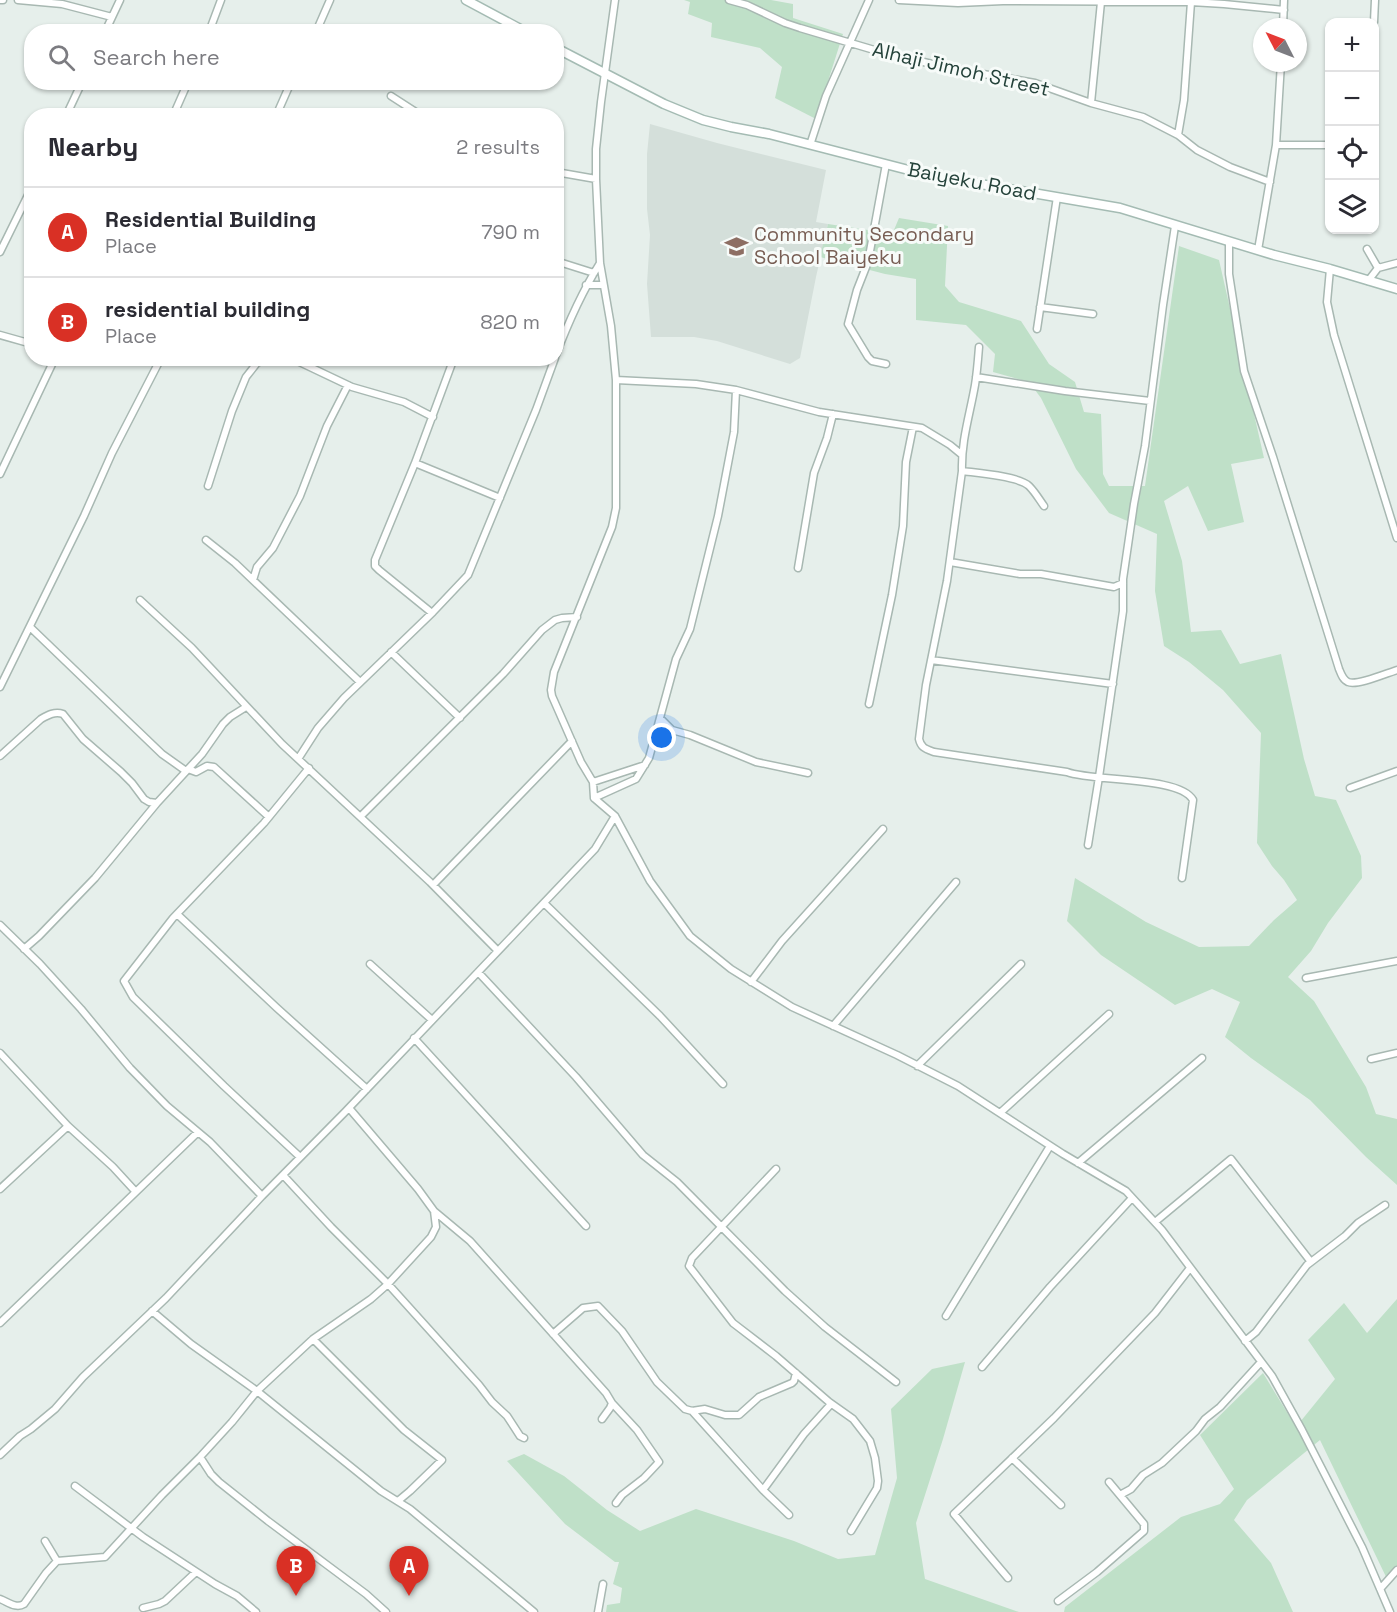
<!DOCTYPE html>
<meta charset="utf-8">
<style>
:root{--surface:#fff;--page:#f7f7f7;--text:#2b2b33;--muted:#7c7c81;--line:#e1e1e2;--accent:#d93025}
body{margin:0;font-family:"Space Grotesk",sans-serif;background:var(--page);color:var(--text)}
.controls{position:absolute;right:18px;top:18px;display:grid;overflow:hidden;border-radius:12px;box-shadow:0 2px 4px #0004}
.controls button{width:54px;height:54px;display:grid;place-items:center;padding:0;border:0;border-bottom:2px solid var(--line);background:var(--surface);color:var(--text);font:30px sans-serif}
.compass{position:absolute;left:1253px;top:18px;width:54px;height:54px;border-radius:50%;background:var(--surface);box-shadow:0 2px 4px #0004;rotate:312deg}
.you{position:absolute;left:662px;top:738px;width:21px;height:21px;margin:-15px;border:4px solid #fff;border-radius:50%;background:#1a73e8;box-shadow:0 0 0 9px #1a73e833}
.badge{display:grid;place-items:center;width:39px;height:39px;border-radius:50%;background:var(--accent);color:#fff;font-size:20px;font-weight:700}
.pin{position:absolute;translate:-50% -50px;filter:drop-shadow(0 2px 3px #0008)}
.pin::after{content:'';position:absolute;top:32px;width:21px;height:18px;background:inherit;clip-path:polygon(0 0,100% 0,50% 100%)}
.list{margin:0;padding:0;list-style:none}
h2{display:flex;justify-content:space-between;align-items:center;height:78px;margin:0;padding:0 24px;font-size:26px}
h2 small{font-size:20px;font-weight:400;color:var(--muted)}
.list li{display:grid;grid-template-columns:39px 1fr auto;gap:18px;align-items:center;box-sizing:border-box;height:90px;padding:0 24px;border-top:2px solid var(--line)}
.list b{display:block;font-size:22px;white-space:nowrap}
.list p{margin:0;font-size:20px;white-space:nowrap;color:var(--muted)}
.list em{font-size:20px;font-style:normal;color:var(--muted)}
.icon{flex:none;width:33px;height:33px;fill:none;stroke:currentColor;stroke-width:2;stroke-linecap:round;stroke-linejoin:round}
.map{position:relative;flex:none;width:1397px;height:1612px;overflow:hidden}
.search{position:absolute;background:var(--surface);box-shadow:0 2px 4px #0004;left:24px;top:24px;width:540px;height:66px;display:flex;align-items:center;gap:15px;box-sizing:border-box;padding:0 21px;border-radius:24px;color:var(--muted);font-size:22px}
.panel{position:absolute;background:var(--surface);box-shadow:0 2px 4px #0004;left:24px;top:108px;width:540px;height:258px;border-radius:24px}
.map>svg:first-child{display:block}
</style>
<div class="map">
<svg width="1397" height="1612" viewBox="0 0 1397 1612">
<rect width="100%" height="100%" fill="#e6efeb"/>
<path fill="#d4dfda" d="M 650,124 L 717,143 L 826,170 L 816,222 L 828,224 L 816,277 L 800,358 L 790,364 L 717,341 L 694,337 L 651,337 L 647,284 L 650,235 L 647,209 L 647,154 Z"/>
<path fill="#bfe0c8" d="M 684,0 L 771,0 L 793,4 L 793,18 L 843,34 L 816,119 L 775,98 L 782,67 L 760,48 L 711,37 L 712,23 L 688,14 L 690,2 Z
M 899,218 L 948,226 L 945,286 L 959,302 L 1021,321 L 1049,364 L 1075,382 L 1084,412 L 1101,414 L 1103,474 L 1109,486 L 1145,486 L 1179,246 L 1219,260 L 1264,458 L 1231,464 L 1244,522 L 1208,531 L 1188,486 L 1164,501 L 1182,561 L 1191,632 L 1221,630 L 1240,664 L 1281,654 L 1304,759 L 1315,796 L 1336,800 L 1361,856 L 1362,878 L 1328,923 L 1311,951 L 1288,977 L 1314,1001 L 1366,1087 L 1376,1114 L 1397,1119 L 1397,1185 L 1366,1157 L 1310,1100 L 1251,1058 L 1225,1037 L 1240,1002 L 1212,989 L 1175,1005 L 1101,955 L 1067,921 L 1075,878 L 1146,922 L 1199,947 L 1249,946 L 1274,920 L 1297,900 L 1284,880 L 1272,866 L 1257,843 L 1261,733 L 1223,690 L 1189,662 L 1164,646 L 1155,591 L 1157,534 L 1109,513 L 1076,469 L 1041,398 L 1029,382 L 993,372 L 995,354 L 966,325 L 916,320 L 916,279 L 885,274 L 820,257 L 828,224 L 868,230 L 891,237 Z
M 1397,1299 L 1397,1574 L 1389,1583 L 1320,1440 L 1247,1500 L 1234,1520 L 1271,1563 L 1293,1612 L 1064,1612 L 1065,1607 L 1181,1517 L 1220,1504 L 1234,1489 L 1200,1435 L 1263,1373 L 1296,1427 L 1335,1379 L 1308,1340 L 1344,1303 L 1367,1333 Z
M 965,1362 L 943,1439 L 916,1523 L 925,1579 L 1019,1612 L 606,1612 L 607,1605 L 620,1603 L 622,1588 L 613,1584 L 619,1562 L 615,1562 L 565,1524 L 507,1461 L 524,1454 L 564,1476 L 607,1510 L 640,1531 L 696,1509 L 794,1541 L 838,1559 L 875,1555 L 897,1478 L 891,1409 L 932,1369 Z"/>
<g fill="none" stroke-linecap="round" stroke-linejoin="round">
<defs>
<path id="minor" d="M 0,0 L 3,0
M 18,0 L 62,4 L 112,17
M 615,0 L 601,102 L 596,149 L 596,179 L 600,263 L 611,326 L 616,380 L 616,508 L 612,527 L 554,672 L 551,690 L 552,696 L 581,762 L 593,782 L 594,798 L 615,816 L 650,881 L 690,936 L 731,969 L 792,1007 L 897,1055 L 958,1086 L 1063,1154 L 1126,1191 L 1162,1230 L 1272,1376 L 1302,1430 L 1362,1547 L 1390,1612
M 729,0 L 747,5 L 785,23 L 800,28 L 881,52 L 949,68 L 1035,83 L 1091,103 L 1143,117 L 1178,135 L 1197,150 L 1230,167 L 1270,182
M 899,0 L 958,3 L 1003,1 L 1191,2 L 1224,4 L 1284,10
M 1374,22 L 1375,0
M 1283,27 L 1284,0
M 105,32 L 120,0
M 209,32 L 221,0
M 316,32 L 330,0
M 391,96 L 422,116
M 1091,103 L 1101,2
M 66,116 L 82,82
M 173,116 L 188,82
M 276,116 L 291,82
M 1178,135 L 1184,100 L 1191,2
M 810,145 L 826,96 L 869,0
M 1276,145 L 1330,145
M 556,172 L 596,179
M 1229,241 L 1229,274 L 1244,371 L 1273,457 L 1339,669 C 1341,674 1343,680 1348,682 C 1357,686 1387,673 1397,670
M 1367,249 L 1378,268
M 1258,250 L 1276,145 L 1281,63
M 0,252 L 32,187
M 556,261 L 594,273
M 1330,269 L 1327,302 L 1334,335 L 1397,538
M 1368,281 L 1378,268 L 1397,263
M 586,285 L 603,285
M 1040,307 L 1093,314
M 1037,329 L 1057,197
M 0,335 L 32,344
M 979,347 C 978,360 977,373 975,385 C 970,414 961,441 962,471 L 947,581 L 926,685 L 919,739 C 921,748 926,749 934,752 L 1067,772 C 1093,782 1180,776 1193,800 L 1182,878
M 556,355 C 568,323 582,292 600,263
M 291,358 L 352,387 L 404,402 L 433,417
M 886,364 L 872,361 L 868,357 L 848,324 L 857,290 L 868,262 L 886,164
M 976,377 L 1065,391 L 1150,401
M 616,380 L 696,384 L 736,390 L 819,412 L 922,428 L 950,445 L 961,454
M 415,463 L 500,498
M 962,471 C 977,473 1019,476 1029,486 C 1035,492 1039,499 1044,506
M 0,474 L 55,358
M 208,486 L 232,411 L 246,377 L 257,363 L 267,358
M 206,540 L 235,563 L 360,682
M 950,562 L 1020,574 L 1041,574 L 1114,587 L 1123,583
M 798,568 L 814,473 L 827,438 L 833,414
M 253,580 L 257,567 L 273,548 L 300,496 L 327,426 L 348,385
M 140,600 L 192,648 L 282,744 L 430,882 L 498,951
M 432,613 L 379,570 L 375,566 L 375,560 L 415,463 L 454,358
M 30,627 L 162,754 L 186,771
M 391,652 L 460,718
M 931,660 L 1113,684
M 0,687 L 84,516 L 112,453 L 161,358
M 869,704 L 892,595 L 903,526 L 906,462 L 913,427
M 660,718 L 672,730 L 690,735 L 756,762 L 808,773
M 655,736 L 672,730
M 0,756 L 41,719 C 48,715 55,711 63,714 L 83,739 L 121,772 L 132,783 L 144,799 L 149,802 L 157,803
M 298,759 L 318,728 L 344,698 L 433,612 L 468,575 L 536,410 L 555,358
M 188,769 L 196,772 L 207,766 L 214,767 L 269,817
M 593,782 L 645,765
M 1350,788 L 1397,771
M 594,798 L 636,779 L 649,758 L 676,659 L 690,629 L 718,516 L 734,432 L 736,390
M 361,816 L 503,674 L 542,630 L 555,620 L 562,618 L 577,617
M 1088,845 L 1099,777 L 1123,611 L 1123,579 L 1134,504 L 1145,446 L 1163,305 L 1175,226
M 433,885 L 572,741
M 544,903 L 660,1016 L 723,1084
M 177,914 L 277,1008 L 367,1089
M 0,925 L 40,964 L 81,1009 L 130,1068 L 167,1106 L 210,1142 L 262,1196
M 24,949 L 39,936 L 95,878 L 157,803 L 202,754 L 223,724 L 230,717 L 246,707
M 370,964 L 432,1020
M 478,972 L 576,1077 L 643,1155 L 677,1182 L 785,1291 L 825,1327 L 896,1382
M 1306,978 L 1397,961
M 751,982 L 782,941 L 883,829
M 833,1026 L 956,882
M 414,1038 L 586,1226
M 0,1053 L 68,1126 L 113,1167 L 135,1191
M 1371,1059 L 1397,1053
M 917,1066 L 1021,964
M 1000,1113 L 1109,1014
M 300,1157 L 224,1086 L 133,997 L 124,981 L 173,918 L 264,823 L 309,768
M 1078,1163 L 1202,1058
M 776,1169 L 692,1258 L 689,1266 L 733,1323 L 776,1356 L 829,1402 L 853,1419 L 870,1441 L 875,1458 L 878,1481 L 877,1488 L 851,1531
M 283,1175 L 331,1227 L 388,1284 L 479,1385 L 492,1402 L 507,1416 L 520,1436 L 524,1438
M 0,1189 L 68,1126
M 434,1211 L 470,1241 L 606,1393 L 612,1403 L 610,1408 L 602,1419
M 1155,1222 L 1231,1159 L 1311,1262
M 152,1311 L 191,1344 L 257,1391 L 381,1491 L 410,1509 L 534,1612
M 946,1316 L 1050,1146
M 0,1323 L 198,1132
M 553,1334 L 583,1308 L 598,1306 L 622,1331 L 657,1382 L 685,1409 L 692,1411 L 705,1409 L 725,1415 L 739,1415 L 759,1397 L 792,1383 L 794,1381 L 796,1373
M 313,1339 L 404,1430 L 442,1460 L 410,1491 L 398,1501
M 1245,1341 L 1256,1332 L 1307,1265 L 1345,1236 L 1358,1223 L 1385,1205
M 982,1367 L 1050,1287 L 1132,1198
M 612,1403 L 637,1430 L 659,1462 L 644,1478 L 622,1495 L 616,1503
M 692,1411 L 763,1490 L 804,1434 L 831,1404
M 0,1455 L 20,1436 L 31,1429 L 55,1409 L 83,1377 L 166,1298 L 262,1196 L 345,1112 L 595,849 L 615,816
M 200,1457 L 211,1474 L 219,1482 L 268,1521 L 366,1594 L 386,1612
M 1012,1458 L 1061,1505
M 75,1486 L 143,1537 L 215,1584 L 237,1596 L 256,1612
M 763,1490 L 789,1515
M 1120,1495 L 1131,1489 L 1143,1475 L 1162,1463 L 1196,1431 L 1205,1419 L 1220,1407 L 1261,1362
M 45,1541 L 57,1561
M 1008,1578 L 954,1514 L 1054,1418 L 1155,1313 L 1190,1268
M 1380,1589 L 1397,1570
M 0,1599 C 8,1602 16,1609 24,1604 L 46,1573 L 57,1561 L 105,1557 L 162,1495 L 200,1457 L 232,1422 L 257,1391 L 313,1339 L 371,1299 L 388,1284 L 431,1237 L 436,1227 L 434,1211 L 418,1189 L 349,1108
M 1058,1601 L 1097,1572 L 1144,1531 L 1144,1524 L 1109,1482
M 143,1608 L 159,1604 L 165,1601 L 196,1572
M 598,1612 L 603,1584"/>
<path id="secondary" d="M 466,0 L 526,32
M 556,48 L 664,104 L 703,120 L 731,127 L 769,134 L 928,175 L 1120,208 L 1274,255 L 1330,269 L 1397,289"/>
</defs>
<use href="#minor" stroke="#a8b8b2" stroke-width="9"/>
<use href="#secondary" stroke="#a4bbb3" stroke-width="11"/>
<use href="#minor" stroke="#fff" stroke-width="6"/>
<use href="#secondary" stroke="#fff" stroke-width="8"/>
</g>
<defs>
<symbol id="school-bare" viewBox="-9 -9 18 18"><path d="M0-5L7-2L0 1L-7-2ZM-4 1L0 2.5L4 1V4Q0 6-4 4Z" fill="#8d6e63" stroke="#f7fbf9" stroke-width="2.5" paint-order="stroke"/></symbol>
</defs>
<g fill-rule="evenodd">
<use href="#school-bare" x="720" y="230" width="33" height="33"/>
</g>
<g text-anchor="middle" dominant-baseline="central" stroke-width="6" stroke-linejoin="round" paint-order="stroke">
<g font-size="20" fill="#24423a" stroke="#f7fbf9">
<text transform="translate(961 69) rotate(13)">Alhaji Jimoh Street</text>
<text transform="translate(972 181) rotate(11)">Baiyeku Road</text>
</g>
<g font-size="20" fill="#785e54" stroke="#f7fbf9" text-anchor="start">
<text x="754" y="234">Community Secondary<tspan x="754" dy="23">School Baiyeku</tspan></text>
</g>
</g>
</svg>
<div class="controls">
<button>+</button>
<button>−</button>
<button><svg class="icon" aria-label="locate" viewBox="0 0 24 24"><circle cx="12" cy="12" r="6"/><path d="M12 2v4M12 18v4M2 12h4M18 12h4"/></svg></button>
<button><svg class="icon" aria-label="layers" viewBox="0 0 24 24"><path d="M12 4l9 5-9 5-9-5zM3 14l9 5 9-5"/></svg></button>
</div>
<svg class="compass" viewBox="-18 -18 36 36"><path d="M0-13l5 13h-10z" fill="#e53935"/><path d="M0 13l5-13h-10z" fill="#7c7c81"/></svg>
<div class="you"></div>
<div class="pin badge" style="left:409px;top:1596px">A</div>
<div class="pin badge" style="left:296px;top:1596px">B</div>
<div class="search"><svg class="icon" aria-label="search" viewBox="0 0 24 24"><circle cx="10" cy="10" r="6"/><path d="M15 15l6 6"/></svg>Search here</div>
<section class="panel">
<h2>Nearby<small>2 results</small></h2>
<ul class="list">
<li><span class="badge">A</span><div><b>Residential Building</b><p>Place</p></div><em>790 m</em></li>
<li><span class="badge">B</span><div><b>residential building</b><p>Place</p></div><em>820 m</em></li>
</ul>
</section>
</div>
